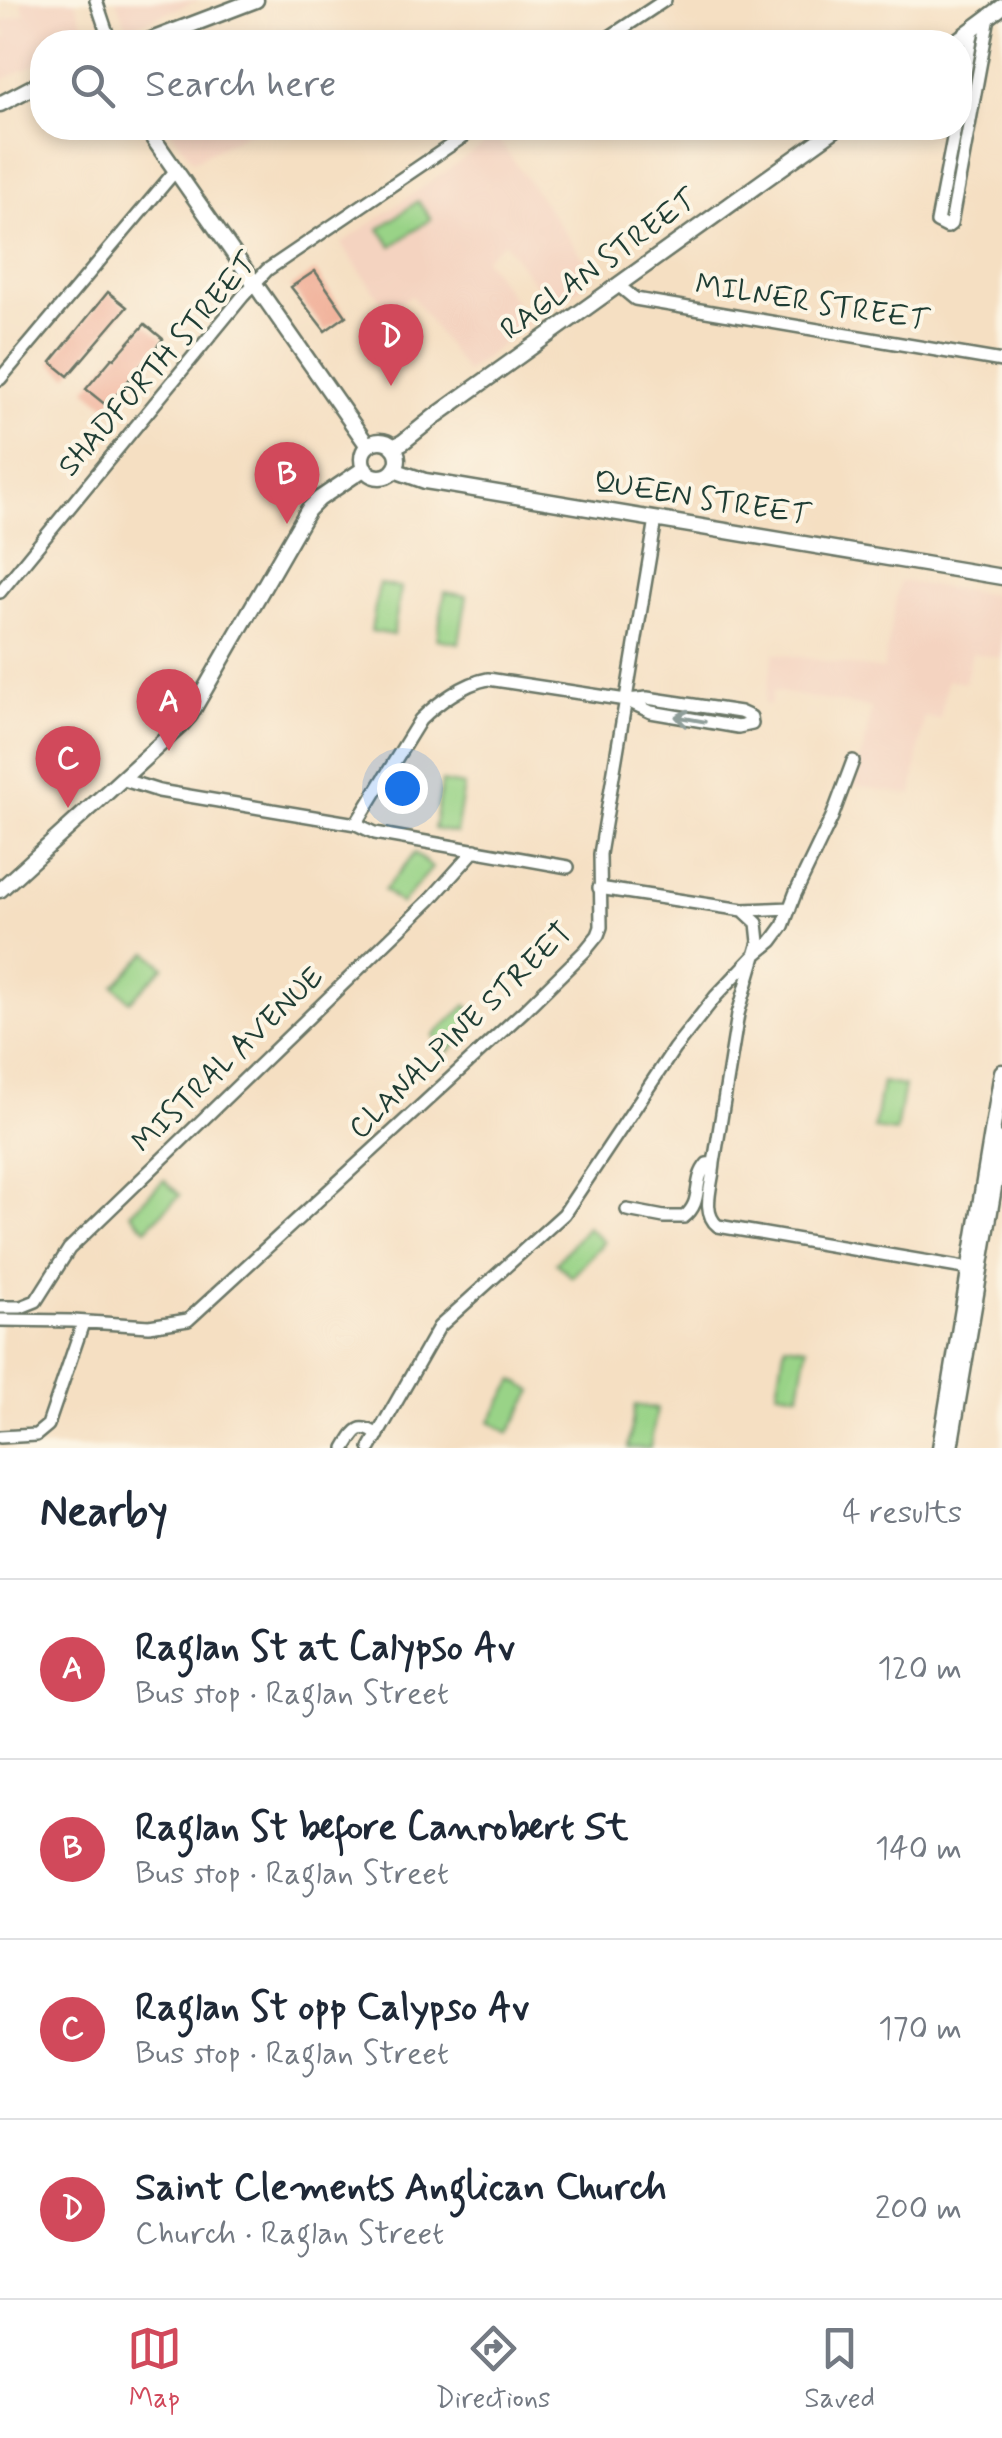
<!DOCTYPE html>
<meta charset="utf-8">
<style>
:root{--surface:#fff;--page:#f6f6f7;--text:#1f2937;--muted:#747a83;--line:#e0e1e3;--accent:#d1495b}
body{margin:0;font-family:Mynerve,sans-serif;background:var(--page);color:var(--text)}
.you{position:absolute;left:402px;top:788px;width:35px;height:35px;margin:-25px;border:8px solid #fff;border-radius:50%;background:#1a73e8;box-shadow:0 0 0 15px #1a73e833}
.badge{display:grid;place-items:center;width:65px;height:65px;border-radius:50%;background:var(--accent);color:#fff;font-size:32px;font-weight:700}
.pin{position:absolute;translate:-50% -82px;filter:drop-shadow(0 2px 5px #0008)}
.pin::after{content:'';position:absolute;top:52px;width:35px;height:30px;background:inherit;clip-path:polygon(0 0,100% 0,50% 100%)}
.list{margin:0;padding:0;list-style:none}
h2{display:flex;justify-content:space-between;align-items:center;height:130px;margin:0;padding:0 40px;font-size:42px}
h2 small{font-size:32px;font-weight:400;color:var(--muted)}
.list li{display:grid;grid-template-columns:65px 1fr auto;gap:30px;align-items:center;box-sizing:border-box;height:180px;padding:0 40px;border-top:2px solid var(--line)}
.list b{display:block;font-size:38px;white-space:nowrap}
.list p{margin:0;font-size:32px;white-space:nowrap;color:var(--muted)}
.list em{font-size:32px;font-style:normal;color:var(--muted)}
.icon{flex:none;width:55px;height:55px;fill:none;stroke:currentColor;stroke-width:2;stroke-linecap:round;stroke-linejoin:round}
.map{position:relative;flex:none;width:1002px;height:1448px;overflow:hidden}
.search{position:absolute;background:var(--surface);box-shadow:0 5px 15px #0003;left:30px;right:30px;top:30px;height:110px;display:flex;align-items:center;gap:25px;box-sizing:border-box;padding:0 35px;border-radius:40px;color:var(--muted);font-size:38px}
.sheet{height:850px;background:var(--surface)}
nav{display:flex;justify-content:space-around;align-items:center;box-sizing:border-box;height:140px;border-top:2px solid var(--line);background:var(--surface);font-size:28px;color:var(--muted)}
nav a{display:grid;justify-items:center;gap:5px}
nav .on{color:var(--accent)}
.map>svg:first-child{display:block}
</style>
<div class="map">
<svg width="1002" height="1448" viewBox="0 0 1002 1448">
<rect width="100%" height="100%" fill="#fcf5e5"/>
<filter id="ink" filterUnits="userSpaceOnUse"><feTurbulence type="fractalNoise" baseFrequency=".01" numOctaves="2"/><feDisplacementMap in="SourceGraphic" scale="20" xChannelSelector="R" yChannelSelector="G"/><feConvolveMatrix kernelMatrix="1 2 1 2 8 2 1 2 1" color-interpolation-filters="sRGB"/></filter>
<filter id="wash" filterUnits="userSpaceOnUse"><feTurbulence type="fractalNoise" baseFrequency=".0048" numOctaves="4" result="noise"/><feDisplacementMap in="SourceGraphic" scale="40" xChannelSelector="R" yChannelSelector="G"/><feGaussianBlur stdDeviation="2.25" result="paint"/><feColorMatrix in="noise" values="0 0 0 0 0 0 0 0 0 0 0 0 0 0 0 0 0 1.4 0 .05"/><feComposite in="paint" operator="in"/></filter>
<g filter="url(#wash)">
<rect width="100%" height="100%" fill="#f5dfc2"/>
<path fill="#f4d3c0" d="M 26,0 L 75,0 L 90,42 L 42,42 L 42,61 L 0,81 L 0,40 L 8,36 L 0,22 L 25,14 L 21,2 Z
M 116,0 L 199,0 L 128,28 Z
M 169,128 L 257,128 L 193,161 Z
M 496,136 L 596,276 L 552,308 L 504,242 L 484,258 L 530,323 L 466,372 L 411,295 L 388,311 L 341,244 Z
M 899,581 L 1002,596 L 1002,658 L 972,653 L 965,683 L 947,680 L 940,719 L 924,717 L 912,795 L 849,785 L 864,748 L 871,708 L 773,691 L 770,705 L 764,704 L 774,653 L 883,670 Z"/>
<path fill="#99d387" stroke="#5c885e" stroke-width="2.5" d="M 418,201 L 431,219 L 392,246 L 379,229 Z
M 379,584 L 401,588 L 393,635 L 371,631 Z
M 445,592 L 467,596 L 459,643 L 437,639 Z
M 442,782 L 464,786 L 456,833 L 434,829 Z
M 415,853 L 432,868 L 401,904 L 384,890 Z
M 148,952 L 164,967 L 130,1001 L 114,986 Z
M 467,1005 L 482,1021 L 448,1052 L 433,1036 Z
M 882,1082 L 904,1086 L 896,1132 L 874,1129 Z
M 164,1180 L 180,1195 L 146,1229 L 130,1213 Z
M 587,1227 L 604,1242 L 572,1277 L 556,1263 Z
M 785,1344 L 807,1347 L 799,1394 L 777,1391 Z
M 514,1380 L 533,1391 L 509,1433 L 490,1421 Z
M 635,1405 L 657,1409 L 650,1448 L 628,1448 Z"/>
<g id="blocks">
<path fill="#f0ac94" d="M 315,271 L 346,316 L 325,331 L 291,287 Z
M 108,292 L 127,307 L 68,376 L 51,362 Z
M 145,324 L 163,339 L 107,406 L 86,389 L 112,358 L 114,359 Z"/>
</g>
</g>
<g filter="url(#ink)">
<use href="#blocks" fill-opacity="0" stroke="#6a7666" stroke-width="2.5"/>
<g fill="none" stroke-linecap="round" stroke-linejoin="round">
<defs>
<path id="minor" d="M 96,0 L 110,42
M 602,42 L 665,0
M 960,101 L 973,29
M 955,128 L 937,222 L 947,227 L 951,224 L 989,17
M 618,285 L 635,299 L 1002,361
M 0,379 L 176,170
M 0,592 L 243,296 L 267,270 L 476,128
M 121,779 L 159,791 L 356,824 L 420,720 C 437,703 465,683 488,679 L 626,700 L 647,698 L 740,712 L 751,717 L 752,724 L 738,727 L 651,712 L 626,700
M 356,824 L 375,833 L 568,867
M 599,888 L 743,910 L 757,923 L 759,942 L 738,1014 L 714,1163
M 743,910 L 790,908
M 627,1210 L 664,1217 L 684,1217 C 704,1201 692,1181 707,1164 L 714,1163 C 713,1183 700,1212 718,1226 L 970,1269
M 0,1307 L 21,1307 L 36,1301 L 69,1249 L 430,900 L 475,850
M 0,1320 L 73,1321 L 149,1326 L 188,1320 L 524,1011 L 585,951 L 598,935 L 601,927 L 600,854 L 656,519
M 0,1437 L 36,1435 L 48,1425 L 83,1323
M 345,1448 C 356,1430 359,1422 378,1435
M 370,1448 L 439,1327 L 564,1214 L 674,1049 L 716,996 L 756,954 L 772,941 L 783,926 L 795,894 L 832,817 L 853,761"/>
<path id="tertiary" d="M 146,42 L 256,0
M 955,42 L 1002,7
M 0,104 L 42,82
M 146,128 L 368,446
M362 459a18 18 0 1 1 36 0a18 18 0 1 1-36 0Z
M 393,447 L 403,442 L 434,417 L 837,128
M 394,470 L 425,481 L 444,484 L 1002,577
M 0,890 L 179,727 L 190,715 L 308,510 L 319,499 L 365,468
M 940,1448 L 1002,1072
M 950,1448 L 1002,1140"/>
</defs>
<use href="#minor" stroke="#6a7666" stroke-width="16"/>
<use href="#tertiary" stroke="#6a7666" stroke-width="19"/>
<use href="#minor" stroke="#fff" stroke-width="11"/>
<use href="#tertiary" stroke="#fff" stroke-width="14"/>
</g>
<defs><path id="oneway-shaft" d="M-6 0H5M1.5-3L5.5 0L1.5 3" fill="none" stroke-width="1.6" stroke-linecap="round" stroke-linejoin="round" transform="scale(2.5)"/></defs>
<use stroke="#8f9e9a" href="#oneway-shaft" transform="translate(690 719) rotate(-170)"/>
</g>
<g text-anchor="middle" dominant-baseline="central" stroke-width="8" stroke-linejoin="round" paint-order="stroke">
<g font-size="30" fill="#1f3d34" stroke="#fcf5e5">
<text transform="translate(599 265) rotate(-36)">RAGLAN STREET</text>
<text transform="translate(812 303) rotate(9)">MILNER STREET</text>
<text transform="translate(158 365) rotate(-49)">SHADFORTH STREET</text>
<text transform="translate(702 499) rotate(9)">QUEEN STREET</text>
<text transform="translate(461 1031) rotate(-44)">CLANALPINE STREET</text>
<text transform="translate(228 1060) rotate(-44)">MISTRAL AVENUE</text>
</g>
</g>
</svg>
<div class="you"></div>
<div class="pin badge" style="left:169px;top:751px">A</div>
<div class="pin badge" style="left:287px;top:524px">B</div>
<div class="pin badge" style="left:68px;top:808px">C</div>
<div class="pin badge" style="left:391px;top:386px">D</div>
<div class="search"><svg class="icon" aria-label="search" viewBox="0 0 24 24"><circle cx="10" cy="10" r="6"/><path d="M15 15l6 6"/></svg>Search here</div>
</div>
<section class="sheet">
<h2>Nearby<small>4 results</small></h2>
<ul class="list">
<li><span class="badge">A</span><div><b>Raglan St at Calypso Av</b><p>Bus stop · Raglan Street</p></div><em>120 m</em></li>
<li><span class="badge">B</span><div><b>Raglan St before Canrobert St</b><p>Bus stop · Raglan Street</p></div><em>140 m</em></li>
<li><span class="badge">C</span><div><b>Raglan St opp Calypso Av</b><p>Bus stop · Raglan Street</p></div><em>170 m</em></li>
<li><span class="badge">D</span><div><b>Saint Clements Anglican Church</b><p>Church · Raglan Street</p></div><em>200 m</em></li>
</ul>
</section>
<nav>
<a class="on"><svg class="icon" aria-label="map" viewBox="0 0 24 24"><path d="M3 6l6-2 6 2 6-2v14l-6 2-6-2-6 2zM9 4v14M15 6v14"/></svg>Map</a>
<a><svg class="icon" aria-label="directions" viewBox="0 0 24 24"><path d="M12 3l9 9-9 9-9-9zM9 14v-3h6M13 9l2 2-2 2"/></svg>Directions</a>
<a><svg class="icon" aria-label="saved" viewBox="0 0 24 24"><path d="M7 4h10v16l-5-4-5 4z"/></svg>Saved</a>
</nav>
